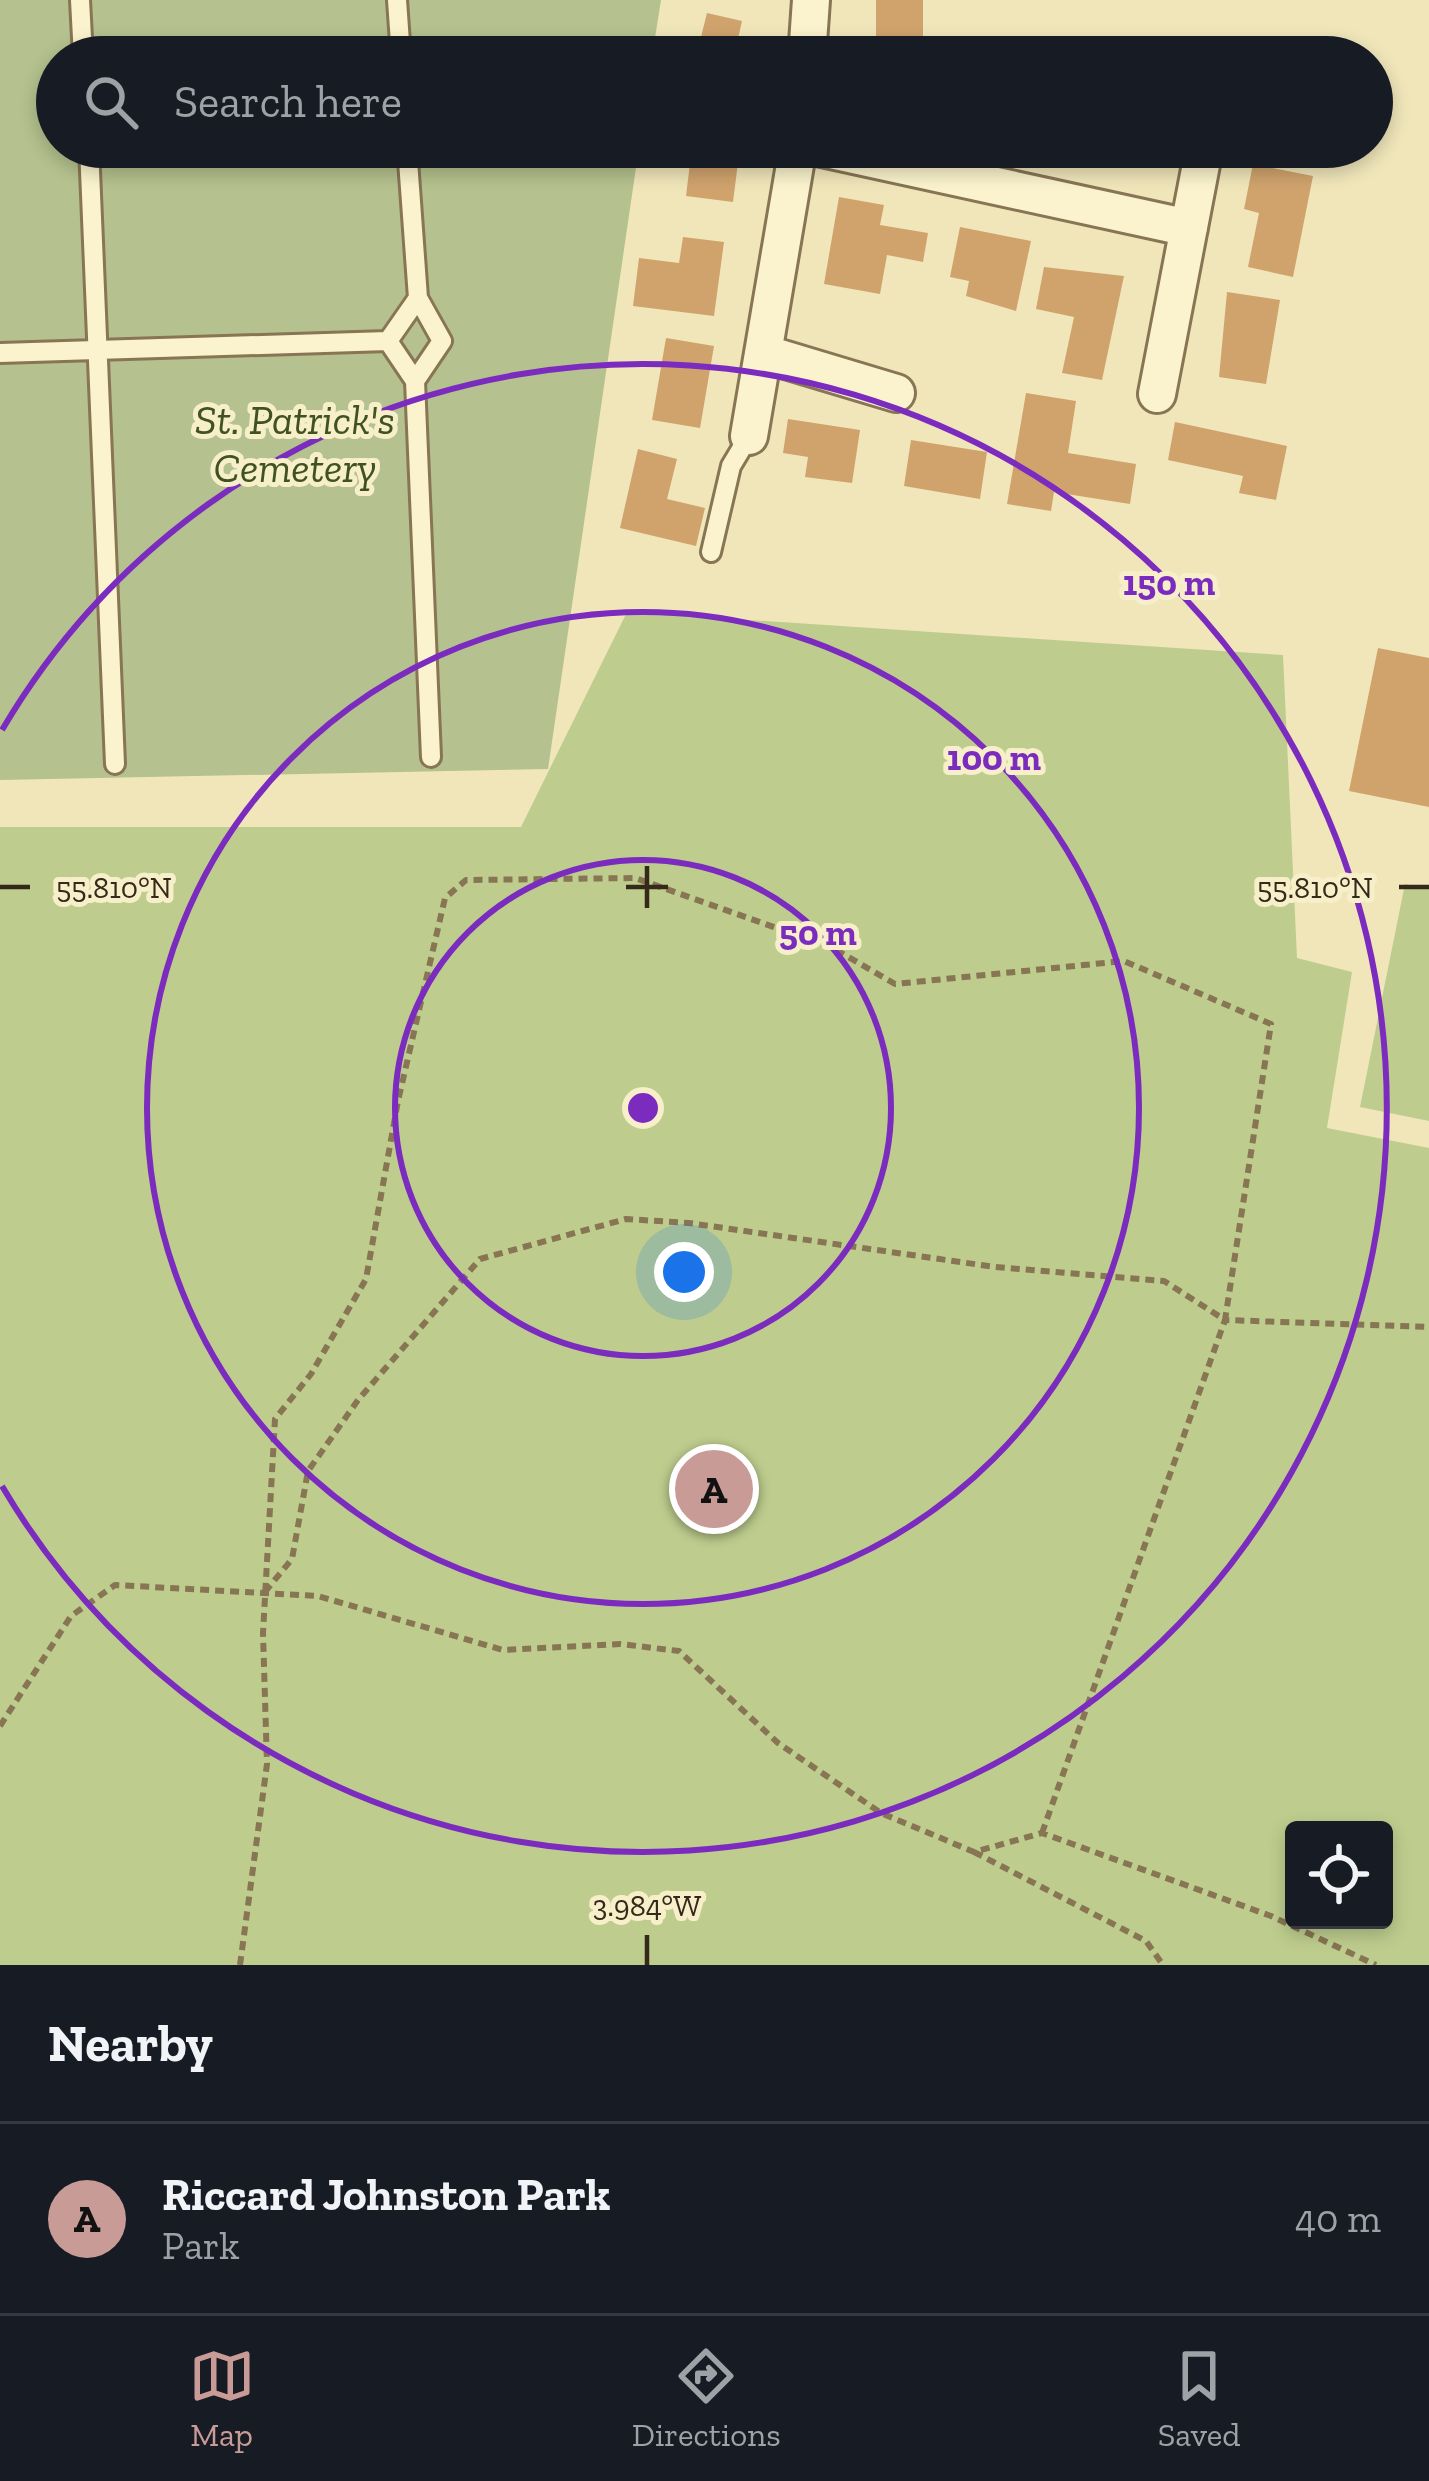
<!DOCTYPE html>
<meta charset="utf-8">
<style>
:root{--surface:#171b24;--page:#20242c;--text:#f1f3f6;--muted:#9ea1a6;--line:#363941;--accent:#c99b96}
body{margin:0;font-family:"Zilla Slab",serif;background:var(--page);color:var(--text)}
.controls{position:absolute;right:36px;bottom:36px;display:grid;overflow:hidden;border-radius:12px;box-shadow:0 6px 18px #0003}
.controls button{width:108px;height:108px;display:grid;place-items:center;padding:0;border:0;border-bottom:3px solid var(--line);background:var(--surface);color:var(--text);font:60px sans-serif}
.you{position:absolute;left:684px;top:1272px;width:42px;height:42px;margin:-30px;border:9px solid #fff;border-radius:50%;background:#1a73e8;box-shadow:0 0 0 18px #1a73e833}
.badge{display:grid;place-items:center;width:78px;height:78px;border-radius:50%;background:var(--accent);color:#111;font-size:39px;font-weight:700}
.pin{position:absolute;translate:-50% -50%;border:6px solid #fff;box-shadow:0 3px 12px #0006}
.list{margin:0;padding:0;list-style:none}
h2{display:flex;justify-content:space-between;align-items:center;height:156px;margin:0;padding:0 48px;font-size:51px}
h2 small{font-size:39px;font-weight:400;color:var(--muted)}
.list li{display:grid;grid-template-columns:78px 1fr auto;gap:36px;align-items:center;box-sizing:border-box;height:192px;padding:0 48px;border-top:3px solid var(--line)}
.list b{display:block;font-size:45px;white-space:nowrap}
.list p{margin:0;font-size:39px;white-space:nowrap;color:var(--muted)}
.list em{font-size:39px;font-style:normal;color:var(--muted)}
.icon{flex:none;width:66px;height:66px;fill:none;stroke:currentColor;stroke-width:2;stroke-linecap:round;stroke-linejoin:round}
.map{position:relative;flex:none;width:1429px;height:1965px;overflow:hidden}
.search{position:absolute;background:var(--surface);box-shadow:0 6px 18px #0003;left:36px;right:36px;top:36px;height:132px;display:flex;align-items:center;gap:30px;box-sizing:border-box;padding:0 42px;border-radius:66px;color:var(--muted);font-size:45px}
.sheet{height:348px;background:var(--surface)}
nav{display:flex;justify-content:space-around;align-items:center;box-sizing:border-box;height:168px;border-top:3px solid var(--line);background:var(--surface);font-size:33px;color:var(--muted)}
nav a{display:grid;justify-items:center;gap:6px}
nav .on{color:var(--accent)}
.map>svg:first-child{display:block}
</style>
<div class="map">
<svg width="1429" height="1965" viewBox="0 0 1429 1965">
<rect width="100%" height="100%" fill="#f0e6ba"/>
<path fill="#becd8e" fill-rule="evenodd" d="M 627,612 L 1283,655 L 1297,958 L 1352,972 L 1327,1128 L 1429,1148 L 1429,1965 L 0,1965 L 0,827 L 521,827 ZM 1294,1830 L 1384,1830 L 1384,1920 L 1294,1920 Z
M 1405,884 L 1429,889 L 1429,1121 L 1360,1107 Z"/>
<path fill="#b5c18e" d="M 0,0 L 661,0 L 652,57 L 57,57 L 57,147 L 639,147 L 548,769 L 0,780 Z"/>
<path fill="#d0a36d" d="M 876,0 L 923,0 L 923,49 L 931,49 L 931,57 L 864,57 L 864,48 L 876,48 Z
M 707,13 L 742,21 L 734,57 L 696,57 Z
M 692,147 L 740,147 L 733,202 L 686,196 Z
M 1253,164 L 1313,176 L 1293,277 L 1248,267 L 1259,213 L 1244,209 Z
M 839,197 L 884,205 L 880,225 L 928,233 L 923,262 L 887,255 L 880,294 L 824,284 Z
M 960,227 L 1031,241 L 1016,311 L 966,296 L 969,281 L 950,277 Z
M 683,237 L 724,242 L 714,316 L 633,306 L 639,258 L 679,263 Z
M 1044,267 L 1124,276 L 1102,380 L 1062,373 L 1074,317 L 1036,309 Z
M 1227,292 L 1280,300 L 1266,384 L 1219,377 Z
M 666,338 L 714,346 L 700,428 L 652,420 Z
M 1026,393 L 1076,401 L 1068,453 L 1136,464 L 1130,504 L 1054,492 L 1051,511 L 1007,504 Z
M 788,419 L 860,430 L 852,483 L 805,477 L 808,457 L 783,453 Z
M 1175,422 L 1287,446 L 1276,500 L 1239,493 L 1243,476 L 1168,460 Z
M 911,440 L 987,452 L 980,499 L 904,486 Z
M 638,449 L 677,459 L 667,499 L 705,508 L 696,546 L 620,528 Z
M 1378,648 L 1429,658 L 1429,807 L 1349,791 Z"/>
<g fill="none" stroke-linecap="round" stroke-linejoin="round">
<defs>
<path id="service" d="M 80,0 L 83,57
M 397,0 L 401,57
M 89,147 L 115,764
M 388,341 L 415,381 L 431,757
M 0,353 L 388,341 L 418,298 L 407,147
M 415,381 L 442,341 L 418,298
M 711,552 L 731,466 L 749,436"/>
<path id="minor" d="M 807,57 L 811,0
M 817,147 L 1189,228
M 763,353 L 896,393
M 1157,394 L 1203,154
M 749,436 L 798,147"/>
</defs>
<use href="#service" stroke="#877554" stroke-width="24"/>
<use href="#minor" stroke="#877554" stroke-width="42"/>
<path stroke="#877554" stroke-width="6" stroke-dasharray="9 6" stroke-linecap="butt" d="M 0,1726 L 71,1616 L 115,1585 L 318,1596 L 503,1650 L 620,1644 L 679,1651 L 778,1743 L 881,1813 L 974,1852 L 1042,1833 L 1271,1916 L 1376,1965
M 1042,1833 L 1225,1320 L 1429,1327
M 974,1852 L 1146,1941 L 1163,1965
M 240,1965 L 267,1764 L 263,1633 L 275,1419 L 311,1374 L 366,1279 L 398,1101 L 445,898 L 466,880 L 635,878 L 833,948 L 895,984 L 1124,961 L 1271,1024 L 1225,1320 L 1164,1281 L 995,1267 L 689,1223 L 626,1219 L 480,1259 L 358,1400 L 308,1471 L 292,1559 L 264,1593"/>
<use href="#service" stroke="#faf3cd" stroke-width="18"/>
<use href="#minor" stroke="#faf3cd" stroke-width="36"/>
</g>
<path fill="none" stroke="#352a1a" stroke-width="4.5" d="M 647,866 L 647,908M 0,887 L 30,887M 626,887 L 668,887M 1399,887 L 1429,887M 647,1935 L 647,1965"/>
<g fill="none" stroke="#7b2cbf" stroke-width="6">
<circle cx="643" cy="1108" r="248"/>
<circle cx="643" cy="1108" r="496"/>
<path d="M2 730A744 744 0 1 1 2 1486"/>
</g>
<g text-anchor="middle" dominant-baseline="central" stroke-width="10" stroke-linejoin="round" paint-order="stroke">
<g font-size="42" font-style="italic" fill="#3f521f" stroke="#f7efc9">
<text x="295" y="419">St. Patrick's<tspan x="295" dy="48">Cemetery</tspan></text>
</g>
</g>
<g font-size="30" text-anchor="middle" fill="#352a1a" stroke="#f7efc9" stroke-width="10" stroke-linejoin="round" paint-order="stroke">
<text x="114" y="898">55.810°N</text>
<text x="1315" y="898">55.810°N</text>
<text x="647" y="1916">3.984°W</text>
</g>
<circle cx="643" cy="1108" r="18" fill="#7b2cbf" stroke="#f7efc9" stroke-width="6"/>
<g font-size="36" text-anchor="middle" font-weight="bold" fill="#7b2cbf" stroke="#f7efc9" stroke-width="10" stroke-linejoin="round" paint-order="stroke">
<text x="1169" y="595">150 m</text>
<text x="994" y="770">100 m</text>
<text x="818" y="945">50 m</text>
</g>
</svg>
<div class="controls">
<button><svg class="icon" aria-label="locate" viewBox="0 0 24 24"><circle cx="12" cy="12" r="6"/><path d="M12 2v4M12 18v4M2 12h4M18 12h4"/></svg></button>
</div>
<div class="you"></div>
<div class="pin badge" style="left:714px;top:1489px">A</div>
<div class="search"><svg class="icon" aria-label="search" viewBox="0 0 24 24"><circle cx="10" cy="10" r="6"/><path d="M15 15l6 6"/></svg>Search here</div>
</div>
<section class="sheet">
<h2>Nearby<small></small></h2>
<ul class="list">
<li><span class="badge">A</span><div><b>Riccard Johnston Park</b><p>Park</p></div><em>40 m</em></li>
</ul>
</section>
<nav>
<a class="on"><svg class="icon" aria-label="map" viewBox="0 0 24 24"><path d="M3 6l6-2 6 2 6-2v14l-6 2-6-2-6 2zM9 4v14M15 6v14"/></svg>Map</a>
<a><svg class="icon" aria-label="directions" viewBox="0 0 24 24"><path d="M12 3l9 9-9 9-9-9zM9 14v-3h6M13 9l2 2-2 2"/></svg>Directions</a>
<a><svg class="icon" aria-label="saved" viewBox="0 0 24 24"><path d="M7 4h10v16l-5-4-5 4z"/></svg>Saved</a>
</nav>
